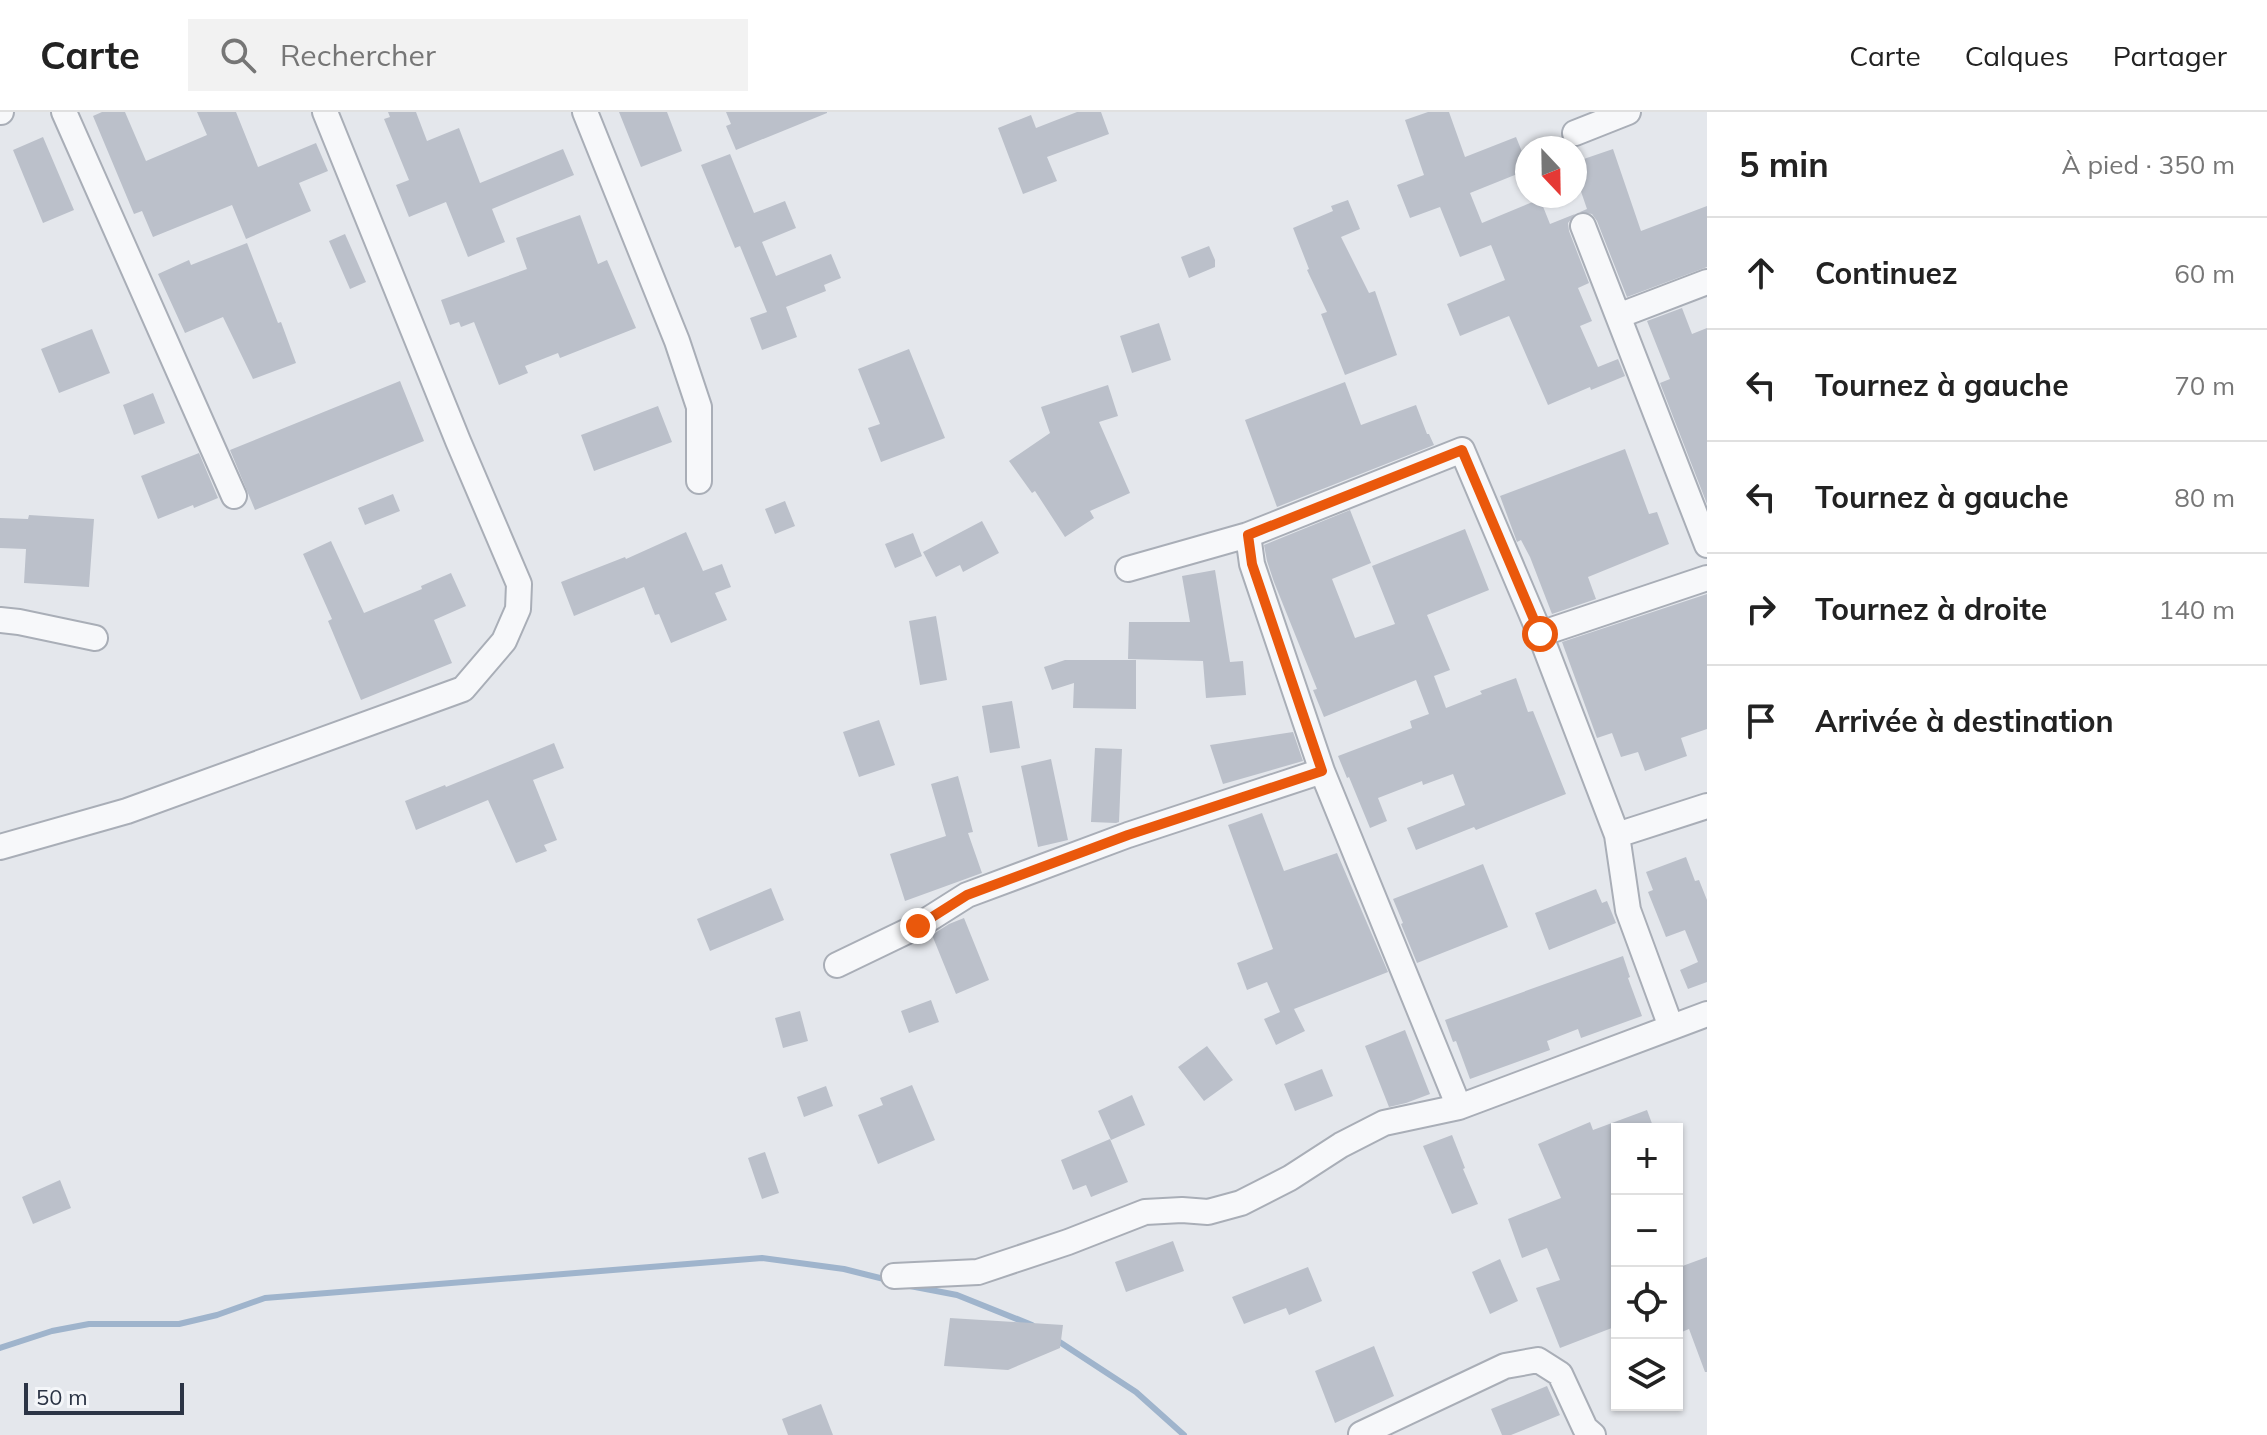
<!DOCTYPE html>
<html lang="fr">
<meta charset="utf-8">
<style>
:root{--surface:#fff;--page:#f2f2f2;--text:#222;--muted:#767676;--line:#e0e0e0}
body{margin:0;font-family:Mulish,sans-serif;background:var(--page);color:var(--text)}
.controls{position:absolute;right:24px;bottom:24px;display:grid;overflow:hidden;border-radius:0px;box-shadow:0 2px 6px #0004}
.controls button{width:72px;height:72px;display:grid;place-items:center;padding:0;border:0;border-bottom:2px solid var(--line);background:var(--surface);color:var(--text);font:40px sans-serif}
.compass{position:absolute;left:1515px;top:24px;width:72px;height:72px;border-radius:50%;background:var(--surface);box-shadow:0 2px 6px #0004;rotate:158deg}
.scale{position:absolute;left:24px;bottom:20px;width:160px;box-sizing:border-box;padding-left:8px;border:4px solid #2b3445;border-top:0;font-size:22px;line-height:28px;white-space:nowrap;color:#2b3445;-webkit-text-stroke:6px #f4f6f9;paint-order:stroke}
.stop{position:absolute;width:24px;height:24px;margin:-18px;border:6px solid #ea580c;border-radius:50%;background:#fff}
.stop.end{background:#ea580c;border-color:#fff;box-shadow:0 2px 8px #0008}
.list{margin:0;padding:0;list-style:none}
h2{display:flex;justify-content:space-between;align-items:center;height:104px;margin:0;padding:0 32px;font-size:34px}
h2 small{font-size:26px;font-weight:400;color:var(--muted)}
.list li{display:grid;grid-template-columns:52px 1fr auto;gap:24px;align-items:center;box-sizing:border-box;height:112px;padding:0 32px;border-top:2px solid var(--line)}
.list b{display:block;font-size:30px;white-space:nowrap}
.list em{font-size:26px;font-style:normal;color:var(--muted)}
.icon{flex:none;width:44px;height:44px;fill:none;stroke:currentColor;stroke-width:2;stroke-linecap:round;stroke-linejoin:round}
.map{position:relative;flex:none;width:1707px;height:1323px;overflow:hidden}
header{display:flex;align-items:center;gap:48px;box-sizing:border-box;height:112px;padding:0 40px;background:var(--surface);border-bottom:2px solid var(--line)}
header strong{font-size:38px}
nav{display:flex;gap:44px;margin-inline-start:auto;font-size:28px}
.search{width:560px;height:72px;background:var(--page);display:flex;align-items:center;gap:20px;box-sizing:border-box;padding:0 28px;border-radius:0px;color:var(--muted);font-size:30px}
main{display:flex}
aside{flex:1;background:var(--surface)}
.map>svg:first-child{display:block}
</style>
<header>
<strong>Carte</strong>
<div class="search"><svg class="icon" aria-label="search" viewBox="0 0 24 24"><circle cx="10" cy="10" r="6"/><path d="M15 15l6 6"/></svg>Rechercher</div>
<nav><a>Carte</a><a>Calques</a><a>Partager</a></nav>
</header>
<main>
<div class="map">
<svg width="1707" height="1323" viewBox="0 0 1707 1323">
<rect width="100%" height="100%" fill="#e4e7ec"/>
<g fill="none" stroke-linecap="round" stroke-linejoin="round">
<path stroke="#9fb4cc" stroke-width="6" d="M 910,1174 L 957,1183 L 1032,1213
M 1055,1227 L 1136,1280 L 1184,1323
M 0,1236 L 52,1219 L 89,1212 L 179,1212 L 217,1203 L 265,1186 L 762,1146 L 844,1157 L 888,1168"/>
</g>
<path fill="#bbc0ca" d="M 102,0 L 125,0 L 146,49 L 207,23 L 197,0 L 236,0 L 258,55 L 316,31 L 328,59 L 299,71 L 311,99 L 246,127 L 232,93 L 153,125 L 142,99 L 134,102 L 93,4 Z
M 388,0 L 416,0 L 427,29 L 459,16 L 480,71 L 563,37 L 574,63 L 492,97 L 505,130 L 468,145 L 446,90 L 409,105 L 396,73 L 409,68 L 384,7 L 390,5 Z
M 619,0 L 667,0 L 682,39 L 641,55 Z
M 726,0 L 827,0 L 827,1 L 736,38 L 726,14 L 731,12 Z
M 1077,0 L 1101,0 L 1109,22 L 1047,45 L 1057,69 L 1023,82 L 998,16 L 1031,3 L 1036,16 Z
M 1428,0 L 1449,0 L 1465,45 L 1516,25 L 1527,52 L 1527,58 L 1470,81 L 1482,111 L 1540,87 L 1550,112 L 1575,102 L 1568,111 L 1569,119 L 1589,171 L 1578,176 L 1592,209 L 1580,214 L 1598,255 L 1618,247 L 1625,264 L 1591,278 L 1590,275 L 1548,293 L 1509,204 L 1460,224 L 1447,192 L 1505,168 L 1491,133 L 1460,145 L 1440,95 L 1410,106 L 1397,73 L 1424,63 L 1405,8 Z
M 43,25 L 74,98 L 43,111 L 13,38 Z
M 1613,37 L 1641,119 L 1707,94 L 1707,155 L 1627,185 L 1597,109 L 1592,102 L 1580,100 L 1587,97 L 1575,62 L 1575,50 Z
M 730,42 L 754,101 L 785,89 L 796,116 L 762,130 L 776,164 L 831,142 L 841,166 L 824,173 L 826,179 L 786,195 L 797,225 L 762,238 L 750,206 L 767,200 L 740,134 L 735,136 L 701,53 Z
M 1348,88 L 1360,117 L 1341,125 L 1369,181 L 1375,179 L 1397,243 L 1345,263 L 1321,202 L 1327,200 L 1307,158 L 1309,157 L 1293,116 L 1333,99 L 1331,94 Z
M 580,103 L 598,152 L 607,148 L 636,216 L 560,246 L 558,241 L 525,254 L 528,261 L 499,273 L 474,210 L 461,215 L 459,210 L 450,213 L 441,188 L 527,157 L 516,126 Z
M 345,122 L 366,170 L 350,177 L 329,129 Z
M 247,131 L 278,211 L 281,210 L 296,251 L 253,267 L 223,205 L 185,221 L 158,162 L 189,148 L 191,153 Z
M 1209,134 L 1215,148 L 1215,155 L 1189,166 L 1181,145 Z
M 1682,196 L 1692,222 L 1707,216 L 1707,392 L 1660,271 L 1670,267 L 1647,209 Z
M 1159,211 L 1171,248 L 1132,261 L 1120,224 Z
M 92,217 L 110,261 L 59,281 L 41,237 Z
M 909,237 L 945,326 L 881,350 L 868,316 L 880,312 L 858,257 Z
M 400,269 L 424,329 L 255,398 L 230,338 Z
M 1345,270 L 1361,313 L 1416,293 L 1427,322 L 1429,322 L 1434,333 L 1277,395 L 1245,308 Z
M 1108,273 L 1118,304 L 1099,310 L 1130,381 L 1090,399 L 1094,406 L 1065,425 L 1035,379 L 1032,381 L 1009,349 L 1050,321 L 1041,295 Z
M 153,281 L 165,311 L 134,323 L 123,293 Z
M 658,294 L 672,330 L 594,359 L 581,323 Z
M 1625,337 L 1649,402 L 1657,400 L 1669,432 L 1588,465 L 1596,487 L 1552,502 L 1530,445 L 1521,428 L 1517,430 L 1500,384 Z
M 199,341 L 218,386 L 194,396 L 193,393 L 158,407 L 141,364 Z
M 393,382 L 400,399 L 365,413 L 358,396 Z
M 785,389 L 795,414 L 775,422 L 765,397 Z
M 1350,398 L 1371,451 L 1332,467 L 1355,526 L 1395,512 L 1372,454 L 1465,417 L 1489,478 L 1427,503 L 1450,558 L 1434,564 L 1446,596 L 1482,582 L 1480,579 L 1516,566 L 1528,600 L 1533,599 L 1566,682 L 1476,718 L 1474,715 L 1416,738 L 1407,716 L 1465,693 L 1453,662 L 1423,673 L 1422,669 L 1378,686 L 1387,709 L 1370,716 L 1349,665 L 1347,666 L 1338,644 L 1412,616 L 1410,609 L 1429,602 L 1416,568 L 1324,605 L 1313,578 L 1317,577 L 1274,470 L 1267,449 L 1264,433 Z
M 29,403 L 94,407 L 89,475 L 24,471 L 26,437 L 0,436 L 0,406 L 28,407 Z
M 982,409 L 999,441 L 963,460 L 960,453 L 936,465 L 923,440 Z
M 686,420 L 703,459 L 722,452 L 731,475 L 715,481 L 727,508 L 671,531 L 659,502 L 655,503 L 644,475 L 574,504 L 561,470 L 625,445 L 626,447 Z
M 913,421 L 922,444 L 895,456 L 885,432 Z
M 331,429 L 364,501 L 422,477 L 421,474 L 451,461 L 466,494 L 434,508 L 452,551 L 361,588 L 328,509 L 332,507 L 303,442 Z
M 1215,458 L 1230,550 L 1243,549 L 1246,583 L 1206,586 L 1203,549 L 1128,547 L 1129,510 L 1190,510 L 1182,464 Z
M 1707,482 L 1707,617 L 1681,626 L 1687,644 L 1645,659 L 1638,640 L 1621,645 L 1612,621 L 1597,626 L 1562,530 Z
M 936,504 L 947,568 L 920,573 L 909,509 Z
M 1065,548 L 1136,548 L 1136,597 L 1073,596 L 1074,571 L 1052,578 L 1044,555 Z
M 1012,589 L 1020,636 L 990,641 L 982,594 Z
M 879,608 L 895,653 L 859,665 L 843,620 Z
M 1293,620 L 1303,649 L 1223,672 L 1210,633 Z
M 554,631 L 564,656 L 533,668 L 557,728 L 544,733 L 547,739 L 516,751 L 488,688 L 416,718 L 405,689 L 445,673 L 446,675 Z
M 1095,636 L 1122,637 L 1119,710 L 1116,711 L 1091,710 Z
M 1051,647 L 1068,728 L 1038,735 L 1021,654 Z
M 958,664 L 973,720 L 968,721 L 982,761 L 905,789 L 890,742 L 946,724 L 931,672 Z
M 1262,701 L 1284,759 L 1337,741 L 1388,860 L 1294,897 L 1305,919 L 1276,933 L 1264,907 L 1280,900 L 1267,870 L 1247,878 L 1237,851 L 1273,837 L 1228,713 Z
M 1686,745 L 1695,769 L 1699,768 L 1707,788 L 1707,870 L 1688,877 L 1680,858 L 1698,850 L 1685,818 L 1666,825 L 1648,780 L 1653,778 L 1646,760 Z
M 1483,752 L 1508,815 L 1417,851 L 1401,812 L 1403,811 L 1393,787 Z
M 771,776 L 784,808 L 710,839 L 697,807 Z
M 1596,777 L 1602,791 L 1607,789 L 1616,811 L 1549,838 L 1535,801 Z
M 964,806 L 989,868 L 956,882 L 932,823 L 949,812 Z
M 1623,844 L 1630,865 L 1628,866 L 1642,904 L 1581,926 L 1578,917 L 1547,929 L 1550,938 L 1470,967 L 1456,929 L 1453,930 L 1445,908 Z
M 931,888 L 939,910 L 909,921 L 901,899 Z
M 800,899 L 808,929 L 783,936 L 775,906 Z
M 1405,918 L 1430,982 L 1406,991 L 1389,995 L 1365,934 Z
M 1207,934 L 1233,968 L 1204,989 L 1178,955 Z
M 1322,957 L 1333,984 L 1295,999 L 1284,972 Z
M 912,973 L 935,1028 L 878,1052 L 858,1003 L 883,993 L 880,986 Z
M 826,974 L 833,994 L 804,1005 L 797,985 Z
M 1132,983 L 1145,1013 L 1111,1028 L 1098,999 Z
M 1647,998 L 1654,1017 L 1617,1017 L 1617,1214 L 1560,1236 L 1536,1176 L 1560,1168 L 1547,1136 L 1522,1146 L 1508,1107 L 1561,1086 L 1538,1032 L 1590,1010 L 1593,1018 Z
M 1452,1023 L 1465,1056 L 1463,1057 L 1478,1092 L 1452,1102 L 1423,1034 Z
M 1110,1027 L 1128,1070 L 1091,1085 L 1086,1073 L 1073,1078 L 1061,1048 Z
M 765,1040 L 779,1081 L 762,1087 L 748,1046 Z
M 60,1068 L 71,1096 L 33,1112 L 22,1085 Z
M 1173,1129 L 1184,1159 L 1126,1180 L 1115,1150 Z
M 1707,1145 L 1707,1260 L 1705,1260 L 1689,1217 L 1677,1222 L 1677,1156 Z
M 1500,1147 L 1518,1189 L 1490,1202 L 1472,1160 Z
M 1308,1155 L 1322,1189 L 1289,1203 L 1286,1196 L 1244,1212 L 1232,1185 Z
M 950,1206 L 1063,1213 L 1060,1236 L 1008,1258 L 944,1254 Z
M 1374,1234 L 1394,1284 L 1335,1311 L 1315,1259 Z
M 1547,1274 L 1560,1303 L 1511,1323 L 1502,1323 L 1491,1297 Z
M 821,1292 L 833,1323 L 788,1323 L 782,1307 Z"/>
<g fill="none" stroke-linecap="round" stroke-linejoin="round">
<defs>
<path id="minor" d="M 0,0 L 1,0
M 64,0 L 234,384
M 585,0 L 677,229 L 699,295 L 699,369
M 1575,21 L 1628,0
M 1583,114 L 1707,433
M 1618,204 L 1707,170
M 1248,423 L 1252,452 L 1322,659 L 1459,995
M 1128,457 L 1248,423 L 1462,338 L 1540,522 L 1617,723 L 1707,694
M 0,508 L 19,510 L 95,526
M 1540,522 L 1707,466
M 1617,723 L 1628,798 L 1671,915
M 0,735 L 127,699 L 463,577 L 504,529 L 518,497 L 519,472 L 458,329 L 325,0
M 837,853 L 918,814 L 967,783 L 1128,723 L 1322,659
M 894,1164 L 978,1160 L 1068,1130 L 1145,1100 L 1182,1098 L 1208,1100 L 1241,1091 L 1290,1066 L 1341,1033 L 1384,1011 L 1459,995 L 1707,902
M 1361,1322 L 1505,1254 L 1538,1248 L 1560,1262 L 1585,1316 L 1593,1323"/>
</defs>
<use href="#minor" stroke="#a9aeb7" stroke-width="28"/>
<use href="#minor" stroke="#f7f8fa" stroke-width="24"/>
</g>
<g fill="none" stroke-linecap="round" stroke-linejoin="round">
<path stroke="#ea580c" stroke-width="10" d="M 918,814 L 967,783 L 1128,723 L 1322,659 L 1252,452 L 1248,423 L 1462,338 L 1540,522"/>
</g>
</svg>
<div class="controls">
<button>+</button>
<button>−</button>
<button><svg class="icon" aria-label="locate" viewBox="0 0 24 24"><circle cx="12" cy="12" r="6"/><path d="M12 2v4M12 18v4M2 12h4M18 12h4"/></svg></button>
<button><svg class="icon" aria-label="layers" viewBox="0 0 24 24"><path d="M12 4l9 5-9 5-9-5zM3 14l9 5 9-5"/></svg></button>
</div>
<svg class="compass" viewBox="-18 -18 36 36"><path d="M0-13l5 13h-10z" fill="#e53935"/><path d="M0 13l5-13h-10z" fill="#767676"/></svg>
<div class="scale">50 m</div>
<div class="stop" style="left:1540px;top:522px"></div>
<div class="stop end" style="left:918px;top:814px"></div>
</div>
<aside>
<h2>5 min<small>À pied · 350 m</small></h2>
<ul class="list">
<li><svg class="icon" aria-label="ahead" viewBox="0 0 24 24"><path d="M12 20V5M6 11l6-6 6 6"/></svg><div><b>Continuez</b></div><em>60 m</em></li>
<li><svg class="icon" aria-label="left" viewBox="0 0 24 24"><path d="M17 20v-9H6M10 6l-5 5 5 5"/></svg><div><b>Tournez à gauche</b></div><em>70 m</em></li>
<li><svg class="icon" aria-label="left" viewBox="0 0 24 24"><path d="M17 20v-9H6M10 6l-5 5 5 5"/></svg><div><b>Tournez à gauche</b></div><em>80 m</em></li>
<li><svg class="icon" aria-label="right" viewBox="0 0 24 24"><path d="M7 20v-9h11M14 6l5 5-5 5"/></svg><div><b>Tournez à droite</b></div><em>140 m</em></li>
<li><svg class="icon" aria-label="arrive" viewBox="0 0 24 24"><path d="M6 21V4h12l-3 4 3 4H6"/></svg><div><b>Arrivée à destination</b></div></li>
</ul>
</aside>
</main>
